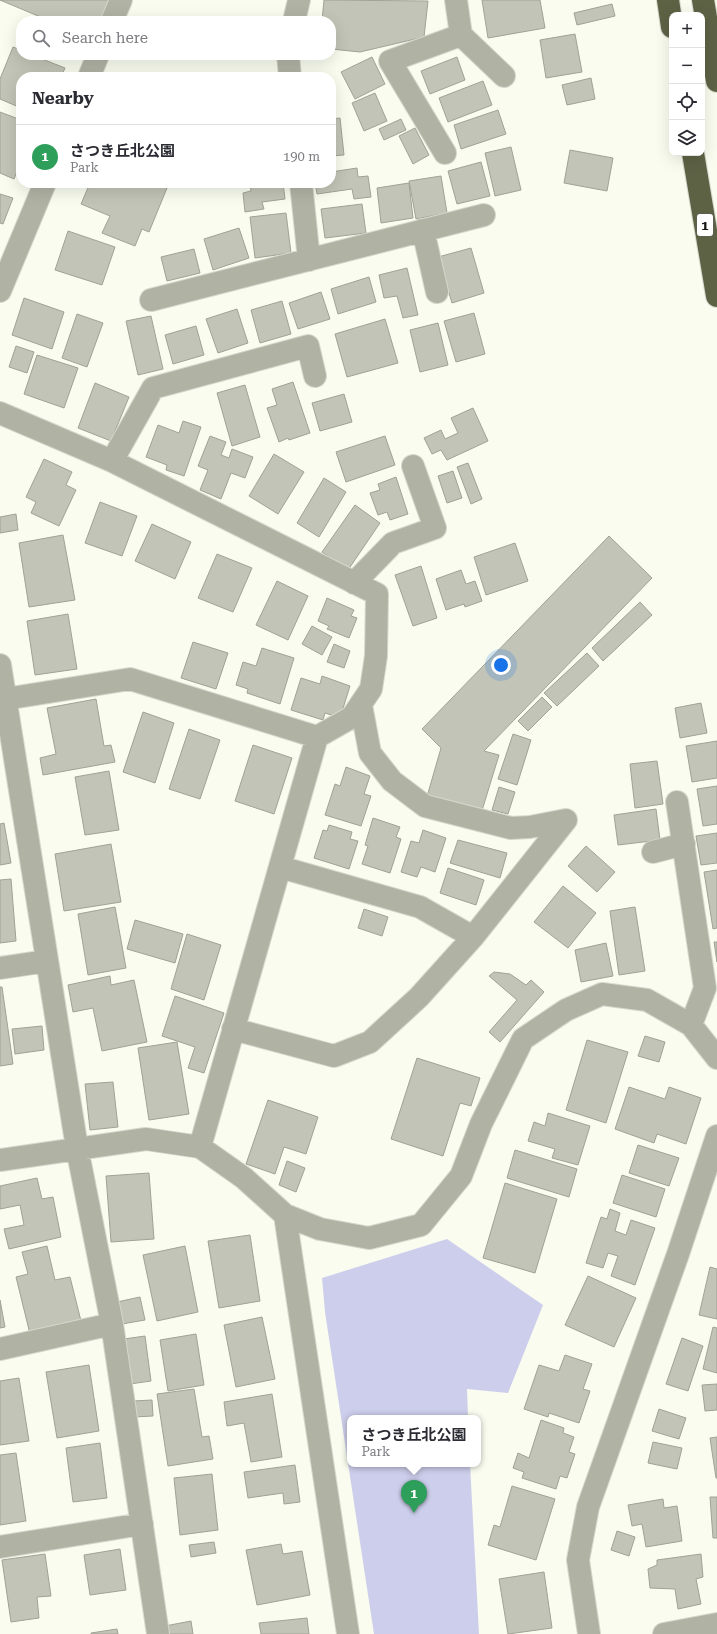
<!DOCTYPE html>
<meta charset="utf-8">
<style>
:root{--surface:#fff;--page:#f2f2f3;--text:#2b2b33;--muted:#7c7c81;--line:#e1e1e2;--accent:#7c3aed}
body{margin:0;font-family:"Roboto Serif","Noto Sans JP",serif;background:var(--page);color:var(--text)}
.controls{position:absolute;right:12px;top:12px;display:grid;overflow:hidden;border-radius:8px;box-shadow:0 4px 16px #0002}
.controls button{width:36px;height:36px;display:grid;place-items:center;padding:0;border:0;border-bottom:1px solid var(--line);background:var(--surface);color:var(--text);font:20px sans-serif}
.you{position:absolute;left:501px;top:665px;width:14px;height:14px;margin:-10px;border:3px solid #fff;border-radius:50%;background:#1a73e8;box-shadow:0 0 0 6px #1a73e833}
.badge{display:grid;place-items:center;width:26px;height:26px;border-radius:50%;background:var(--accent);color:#fff;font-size:13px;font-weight:700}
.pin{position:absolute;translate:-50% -33px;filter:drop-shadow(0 1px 2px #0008)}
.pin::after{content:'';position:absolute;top:21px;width:14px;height:12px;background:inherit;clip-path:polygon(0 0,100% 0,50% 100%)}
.popup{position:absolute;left:347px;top:1415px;width:134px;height:52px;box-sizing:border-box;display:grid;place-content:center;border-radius:8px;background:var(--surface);filter:drop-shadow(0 1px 3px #0005);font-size:13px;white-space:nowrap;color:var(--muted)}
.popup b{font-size:15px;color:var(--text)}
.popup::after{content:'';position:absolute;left:50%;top:100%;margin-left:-8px;border:8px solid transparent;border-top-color:var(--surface)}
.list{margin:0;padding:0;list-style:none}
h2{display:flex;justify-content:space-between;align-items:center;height:52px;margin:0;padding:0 16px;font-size:17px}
h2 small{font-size:13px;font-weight:400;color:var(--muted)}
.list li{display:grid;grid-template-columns:26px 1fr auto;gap:12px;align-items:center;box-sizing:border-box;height:64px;padding:0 16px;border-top:1px solid var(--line)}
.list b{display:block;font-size:15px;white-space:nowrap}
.list p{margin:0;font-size:13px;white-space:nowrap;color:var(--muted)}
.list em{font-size:13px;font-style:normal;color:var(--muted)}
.icon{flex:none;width:22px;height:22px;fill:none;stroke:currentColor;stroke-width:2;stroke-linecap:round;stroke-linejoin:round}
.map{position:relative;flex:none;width:717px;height:1634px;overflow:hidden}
.search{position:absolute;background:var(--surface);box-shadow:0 4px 16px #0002;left:16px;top:16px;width:320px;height:44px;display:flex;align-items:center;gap:10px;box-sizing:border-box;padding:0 14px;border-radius:16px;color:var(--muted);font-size:15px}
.panel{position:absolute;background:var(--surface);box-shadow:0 4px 16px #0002;left:16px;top:72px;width:320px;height:116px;border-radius:16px}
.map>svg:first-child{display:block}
</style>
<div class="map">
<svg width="717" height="1634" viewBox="0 0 717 1634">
<rect width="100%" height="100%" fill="#f9fcef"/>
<path fill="#cdceeb" d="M 447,1239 L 543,1305 L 508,1393 L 467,1389 L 468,1418 L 350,1418 L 350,1464 L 470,1464 L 479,1634 L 374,1634 L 325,1312 L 322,1278 Z"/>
<path fill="#c2c4b7" stroke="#a0a296" d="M 0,0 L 109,0 L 100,21 L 50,21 Z
M 324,0 L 428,1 L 424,37 L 360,52 L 331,49 L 331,21 L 322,21 Z
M 482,0 L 540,0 L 545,28 L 488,38 Z
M 612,4 L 615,16 L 577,25 L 574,13 Z
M 575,34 L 582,72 L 546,78 L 540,40 Z
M 13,47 L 21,50 L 21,55 L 32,55 L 65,68 L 61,77 L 21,77 L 21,108 L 0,99 L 0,79 Z
M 372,57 L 385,84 L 355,99 L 341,72 Z
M 457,57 L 465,80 L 430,94 L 421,71 Z
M 591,78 L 595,99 L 567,105 L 562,85 Z
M 483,81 L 492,105 L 448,122 L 439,98 Z
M 375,93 L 387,121 L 364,131 L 352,103 Z
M 498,110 L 506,134 L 461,149 L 454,125 Z
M 0,112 L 21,120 L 21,162 L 14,179 L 0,173 Z
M 340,118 L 344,155 L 331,156 L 331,119 Z
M 401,119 L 406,130 L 384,140 L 379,129 Z
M 415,128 L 429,155 L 413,164 L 399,136 Z
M 511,147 L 521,190 L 495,196 L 485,153 Z
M 570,150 L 613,158 L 607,191 L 564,183 Z
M 481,162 L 490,196 L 457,204 L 448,171 Z
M 357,168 L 358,177 L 368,176 L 371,197 L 354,199 L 352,189 L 317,194 L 315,183 L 331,183 L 331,172 Z
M 441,176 L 447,213 L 416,219 L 409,181 Z
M 90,183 L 155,183 L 167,188 L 149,232 L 142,229 L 135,246 L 102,233 L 110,216 L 81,204 Z
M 250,183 L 283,183 L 285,199 L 262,202 L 264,209 L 245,212 L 243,193 L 251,191 Z
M 409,183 L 413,218 L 381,223 L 377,188 Z
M 0,194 L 13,198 L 3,224 L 0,223 Z
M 362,204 L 366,233 L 325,238 L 321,209 Z
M 286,213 L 291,253 L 255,258 L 250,217 Z
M 239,228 L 249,258 L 213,270 L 204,239 Z
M 68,231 L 115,247 L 102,285 L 55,270 Z
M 471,248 L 484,293 L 452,303 L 438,257 Z
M 194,249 L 200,273 L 167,281 L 161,257 Z
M 407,268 L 418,315 L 403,318 L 397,296 L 384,298 L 379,275 Z
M 369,277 L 376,302 L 338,314 L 331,289 Z
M 321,292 L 330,319 L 298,329 L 289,303 Z
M 24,298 L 64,312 L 52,349 L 12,335 Z
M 282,301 L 291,334 L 260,343 L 251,310 Z
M 237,309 L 248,343 L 218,353 L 206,319 Z
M 474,313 L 485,354 L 456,362 L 444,321 Z
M 77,314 L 103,323 L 87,367 L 62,358 Z
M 151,316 L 163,369 L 138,375 L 126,321 Z
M 385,319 L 398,363 L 347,377 L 335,334 Z
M 438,323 L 448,365 L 420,372 L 410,330 Z
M 196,326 L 204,355 L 173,364 L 165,335 Z
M 16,346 L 34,352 L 27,373 L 9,367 Z
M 37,355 L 78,368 L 64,408 L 24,394 Z
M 293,382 L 310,433 L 289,440 L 288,438 L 279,442 L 267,408 L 277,405 L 272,389 Z
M 95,383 L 129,397 L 111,441 L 78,428 Z
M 245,385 L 260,437 L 232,446 L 217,393 Z
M 344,394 L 352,422 L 320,431 L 312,403 Z
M 473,408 L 488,441 L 447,460 L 441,450 L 432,454 L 424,438 L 441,430 L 445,439 L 458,433 L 451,418 Z
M 183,421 L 201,427 L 184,476 L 166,470 L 167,465 L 146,457 L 158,425 L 179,433 Z
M 210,436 L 226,442 L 221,455 L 229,458 L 232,449 L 253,457 L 245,478 L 231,473 L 221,499 L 200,490 L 208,470 L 198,466 Z
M 385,436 L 395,465 L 346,482 L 336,452 Z
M 274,454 L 304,472 L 278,514 L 249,496 Z
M 44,459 L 72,472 L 66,485 L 76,490 L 59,526 L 31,513 L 36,502 L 26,497 Z
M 468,463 L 482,499 L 471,504 L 457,467 Z
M 453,471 L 462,498 L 447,503 L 438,476 Z
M 396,477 L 408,514 L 390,520 L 387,512 L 378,515 L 370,493 L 380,490 L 378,484 Z
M 324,478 L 346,492 L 319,537 L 297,523 Z
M 100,502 L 137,516 L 122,556 L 85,543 Z
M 355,505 L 380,523 L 348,570 L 322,552 Z
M 16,514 L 18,530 L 0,533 L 0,517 Z
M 152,524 L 191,542 L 175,579 L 135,561 Z
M 63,535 L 75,600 L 29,607 L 19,543 Z
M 609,536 L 652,578 L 484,751 L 499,755 L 480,817 L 426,800 L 441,748 L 422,729 Z
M 515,543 L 528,581 L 486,595 L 474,557 Z
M 217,554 L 252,568 L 233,612 L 198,598 Z
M 421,566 L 437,618 L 413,626 L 395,575 Z
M 461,570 L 466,584 L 475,581 L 482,601 L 465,607 L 464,604 L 446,610 L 436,579 Z
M 277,581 L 308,596 L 288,640 L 256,625 Z
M 327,598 L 354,610 L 351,616 L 357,618 L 349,638 L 327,629 L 329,626 L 318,621 Z
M 640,602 L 652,615 L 603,661 L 592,648 Z
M 68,614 L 77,669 L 35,675 L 27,621 Z
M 312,626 L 332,637 L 322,655 L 302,644 Z
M 193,642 L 228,653 L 216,689 L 181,678 Z
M 334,644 L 350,651 L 344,668 L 327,662 Z
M 262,648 L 294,658 L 280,704 L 247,693 L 248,689 L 236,685 L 243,662 L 256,666 Z
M 587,653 L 599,666 L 557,706 L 544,693 Z
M 322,676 L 350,686 L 340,718 L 325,713 L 323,720 L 291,710 L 301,678 L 320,684 Z
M 542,697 L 552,707 L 528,731 L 518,721 Z
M 96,699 L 104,746 L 111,745 L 115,762 L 43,775 L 40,758 L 56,754 L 47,708 Z
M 701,703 L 707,733 L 680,738 L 675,708 Z
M 143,712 L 174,723 L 155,783 L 123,772 Z
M 189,729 L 220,740 L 200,799 L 169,789 Z
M 513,734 L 531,740 L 517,785 L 498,779 Z
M 717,741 L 717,778 L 692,782 L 686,746 Z
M 253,745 L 292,758 L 274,814 L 235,801 Z
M 657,761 L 663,804 L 635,808 L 630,764 Z
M 346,767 L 370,776 L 364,794 L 371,796 L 361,826 L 325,815 L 335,784 L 340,786 Z
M 109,771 L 119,830 L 85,835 L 75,777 Z
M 717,786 L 717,824 L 703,826 L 697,789 Z
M 499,787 L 515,792 L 508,814 L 492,810 Z
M 656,809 L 660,840 L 618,845 L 614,815 Z
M 373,818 L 400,827 L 396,837 L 401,839 L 390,873 L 362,864 L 368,846 L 365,845 Z
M 4,823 L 11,863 L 0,865 L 0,824 Z
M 329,825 L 352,832 L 350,839 L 358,841 L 349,869 L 314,858 L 323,830 L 327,831 Z
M 423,830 L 446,838 L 435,872 L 421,867 L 417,877 L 401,872 L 411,841 L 419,843 Z
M 717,833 L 717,863 L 701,865 L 696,836 Z
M 458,840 L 507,853 L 500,878 L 450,863 Z
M 111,844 L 121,902 L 64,911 L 55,854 Z
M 586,846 L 615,872 L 597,892 L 568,866 Z
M 448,868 L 484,880 L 476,905 L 440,893 Z
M 717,870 L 717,928 L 713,929 L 704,872 Z
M 11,879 L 16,941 L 0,943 L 0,880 Z
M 563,886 L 596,913 L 568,948 L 534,922 Z
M 115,907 L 126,968 L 88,975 L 78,914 Z
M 635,907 L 645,971 L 619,975 L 610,911 Z
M 364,909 L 388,917 L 382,936 L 358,928 Z
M 135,920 L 183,934 L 175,963 L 127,949 Z
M 187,934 L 221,945 L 204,1000 L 171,989 Z
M 714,942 L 717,942 L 717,962 Z
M 606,943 L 613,976 L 581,982 L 575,950 Z
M 494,972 L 510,974 L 526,985 L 531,980 L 544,992 L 500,1042 L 489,1032 L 517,1000 L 489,976 Z
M 110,976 L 111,985 L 134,980 L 147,1042 L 102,1051 L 93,1008 L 73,1012 L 68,985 Z
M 0,987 L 2,987 L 13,1064 L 0,1066 Z
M 175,996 L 224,1013 L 204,1073 L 188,1068 L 195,1047 L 162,1036 Z
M 42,1026 L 44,1050 L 15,1054 L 12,1029 Z
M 645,1036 L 665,1042 L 659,1062 L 638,1056 Z
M 587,1040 L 628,1052 L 606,1123 L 566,1110 Z
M 177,1042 L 189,1114 L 149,1120 L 138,1048 Z
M 417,1058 L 480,1078 L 471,1106 L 460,1103 L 443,1156 L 391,1139 Z
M 113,1082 L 118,1127 L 90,1130 L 85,1084 Z
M 629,1087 L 665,1099 L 669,1087 L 701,1098 L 686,1144 L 657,1134 L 654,1143 L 615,1129 Z
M 268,1100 L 318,1117 L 306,1154 L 284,1147 L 275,1174 L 246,1164 Z
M 548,1113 L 590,1126 L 578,1165 L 552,1158 L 555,1149 L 528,1141 L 534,1122 L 545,1126 Z
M 638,1145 L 679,1158 L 669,1186 L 629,1173 Z
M 515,1150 L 577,1169 L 569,1197 L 507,1178 Z
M 287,1161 L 305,1168 L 296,1192 L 279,1185 Z
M 149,1173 L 154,1239 L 111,1242 L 106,1176 Z
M 622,1175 L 665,1189 L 656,1217 L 613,1203 Z
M 37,1178 L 42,1199 L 53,1197 L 61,1237 L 9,1249 L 4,1229 L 24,1225 L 20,1205 L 0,1209 L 0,1186 Z
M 505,1183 L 557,1199 L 535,1273 L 483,1258 Z
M 610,1209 L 620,1213 L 615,1231 L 626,1235 L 631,1220 L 655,1228 L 635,1285 L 611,1276 L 618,1256 L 608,1253 L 603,1268 L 586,1263 L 601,1217 L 607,1219 Z
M 250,1235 L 260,1301 L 219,1308 L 208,1241 Z
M 47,1246 L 55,1280 L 70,1277 L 82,1325 L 31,1338 L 16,1277 L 28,1274 L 22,1252 Z
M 185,1246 L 198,1312 L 157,1321 L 143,1255 Z
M 710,1267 L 717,1269 L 717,1319 L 699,1315 Z
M 588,1276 L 636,1298 L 614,1347 L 565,1325 Z
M 140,1297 L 145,1320 L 122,1324 L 117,1302 Z
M 0,1300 L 5,1327 L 0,1328 Z
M 262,1317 L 275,1379 L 236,1387 L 224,1325 Z
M 713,1327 L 717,1328 L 717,1373 L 703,1369 Z
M 196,1334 L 204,1385 L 168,1391 L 160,1340 Z
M 145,1336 L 151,1381 L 130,1384 L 124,1339 Z
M 682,1338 L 703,1346 L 688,1391 L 666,1384 Z
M 565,1355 L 592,1364 L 583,1389 L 590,1391 L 579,1423 L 549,1413 L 548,1417 L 524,1409 L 539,1365 L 559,1371 Z
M 89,1365 L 99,1431 L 57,1438 L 46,1372 Z
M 19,1378 L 29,1441 L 0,1445 L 0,1381 Z
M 717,1384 L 717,1410 L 705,1411 L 702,1385 Z
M 194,1389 L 202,1437 L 209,1436 L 213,1459 L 168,1466 L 157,1394 Z
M 272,1394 L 282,1457 L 251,1462 L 244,1423 L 227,1426 L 224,1402 Z
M 152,1400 L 153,1416 L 134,1417 L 133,1401 Z
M 659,1409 L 686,1418 L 679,1439 L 652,1431 Z
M 541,1420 L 564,1428 L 563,1433 L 574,1437 L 569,1452 L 575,1454 L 567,1478 L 560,1476 L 556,1489 L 522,1478 L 524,1472 L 513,1468 L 518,1453 L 529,1458 Z
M 717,1437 L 717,1478 L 716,1478 L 710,1438 Z
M 653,1442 L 682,1448 L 677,1469 L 648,1463 Z
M 100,1443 L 107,1498 L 73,1502 L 66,1448 Z
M 16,1453 L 26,1521 L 0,1525 L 0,1455 Z
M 295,1465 L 300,1502 L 284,1504 L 283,1493 L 248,1498 L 244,1472 Z
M 212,1474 L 218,1530 L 180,1535 L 174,1478 Z
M 512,1486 L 555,1499 L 536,1560 L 488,1545 L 494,1525 L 500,1527 Z
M 710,1497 L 717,1497 L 717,1538 L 713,1538 Z
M 663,1499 L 664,1508 L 677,1506 L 682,1541 L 646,1547 L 642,1524 L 632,1526 L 628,1505 Z
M 617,1531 L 635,1537 L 629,1556 L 611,1550 Z
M 214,1542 L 216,1553 L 191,1557 L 189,1545 Z
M 281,1544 L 283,1554 L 302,1551 L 310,1595 L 257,1605 L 246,1550 Z
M 120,1549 L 126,1590 L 90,1595 L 84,1555 Z
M 45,1554 L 51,1596 L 37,1597 L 39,1618 L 11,1622 L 2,1560 Z
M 701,1554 L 703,1577 L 696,1579 L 701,1604 L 678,1609 L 675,1589 L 650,1588 L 648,1569 L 657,1565 L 657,1560 Z
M 544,1572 L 552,1628 L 508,1634 L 499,1579 Z
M 307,1618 L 309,1634 L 261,1634 L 259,1623 Z
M 191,1621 L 193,1634 L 166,1634 L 165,1626 Z
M 117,1629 L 118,1634 L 91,1634 L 91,1633 Z"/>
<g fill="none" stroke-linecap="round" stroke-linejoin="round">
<defs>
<path id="street" d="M 456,0 L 461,35 L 504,76
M 112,21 L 121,0
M 294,21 L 299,0
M 288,55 L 290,77
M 89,77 L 98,55
M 445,153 L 390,61 L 461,35
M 301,183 L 309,260
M 423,230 L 437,292
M 0,291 L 45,183
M 151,300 L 484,215
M 0,413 L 112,461 L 377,594 L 376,656 L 371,689 L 352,717 L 317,737 L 200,1147
M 112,461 L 153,388 L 308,346 L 315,376
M 354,583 L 393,543 L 435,528 L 413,466
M 0,665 L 77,1148 L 112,1324 L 158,1634
M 5,699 L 130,679 L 317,737
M 677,802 L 705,988 L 691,1025
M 653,852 L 684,844
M 280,867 L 420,907 L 473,937
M 0,968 L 47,961
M 233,1029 L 334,1056 L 370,1042 L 419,997 L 473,937 L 566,820 L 530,827 L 511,828 L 425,806 L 392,781 L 370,753 L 361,705
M 0,1160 L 146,1139 L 200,1147 L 244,1178 L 285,1215 L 320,1229 L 369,1238 L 421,1225 L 461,1176 L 481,1124 L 523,1039 L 566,1010 L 602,994 L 647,1000 L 691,1025 L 717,1058
M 285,1215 L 348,1634
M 0,1349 L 112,1324
M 0,1547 L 142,1524
M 589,1634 L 578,1560 L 588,1507 L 678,1254 L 717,1136
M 664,1634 L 717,1624"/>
<path id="highway" d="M 668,0 L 672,27
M 703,0 L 717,81
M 693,153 L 717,296"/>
</defs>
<use href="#street" stroke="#d5d8cc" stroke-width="24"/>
<use href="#highway" stroke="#d5d8cc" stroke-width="24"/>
<use href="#street" stroke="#b0b3a4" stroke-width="22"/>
<use href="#highway" stroke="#5e6245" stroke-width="22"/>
</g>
<g text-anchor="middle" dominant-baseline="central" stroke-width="4" stroke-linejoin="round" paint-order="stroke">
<rect fill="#fff" stroke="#5d5e5b" stroke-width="1" x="697" y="214" width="16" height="22" rx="3"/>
<g font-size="13" font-weight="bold" fill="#181915">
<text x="705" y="225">1</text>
</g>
</g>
</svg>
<div class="controls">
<button>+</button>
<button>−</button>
<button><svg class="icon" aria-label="locate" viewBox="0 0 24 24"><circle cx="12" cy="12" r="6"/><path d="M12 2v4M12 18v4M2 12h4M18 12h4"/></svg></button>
<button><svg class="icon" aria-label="layers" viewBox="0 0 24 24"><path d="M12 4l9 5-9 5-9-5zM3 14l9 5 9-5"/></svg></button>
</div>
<div class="you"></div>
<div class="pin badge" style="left:414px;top:1513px;background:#2e9e5b">1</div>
<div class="popup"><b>さつき丘北公園</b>Park</div>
<div class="search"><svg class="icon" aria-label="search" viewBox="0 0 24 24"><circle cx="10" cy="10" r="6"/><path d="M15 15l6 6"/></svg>Search here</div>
<section class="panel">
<h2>Nearby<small></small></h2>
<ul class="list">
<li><span class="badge" style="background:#2e9e5b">1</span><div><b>さつき丘北公園</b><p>Park</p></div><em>190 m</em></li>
</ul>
</section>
</div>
